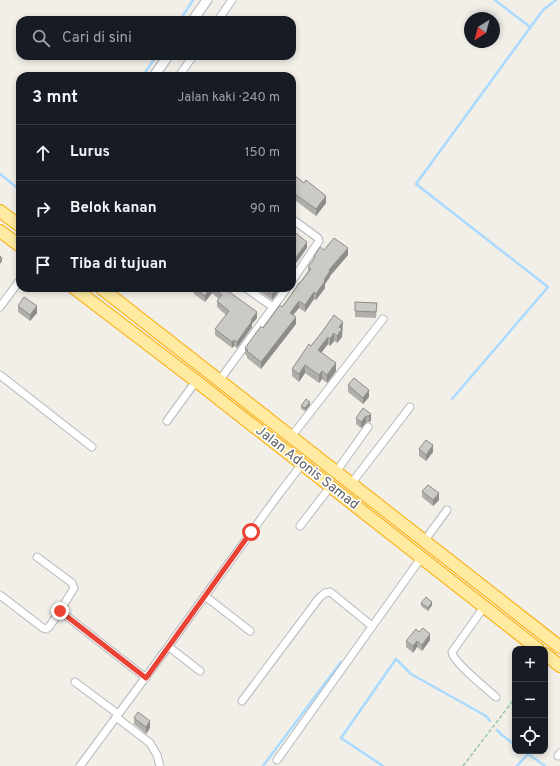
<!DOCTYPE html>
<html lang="id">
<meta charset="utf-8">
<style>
:root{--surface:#171b24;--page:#20242c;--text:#f1f3f6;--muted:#9ea1a6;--line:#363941}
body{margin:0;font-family:Overpass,sans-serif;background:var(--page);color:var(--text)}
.controls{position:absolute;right:12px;bottom:12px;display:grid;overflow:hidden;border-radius:8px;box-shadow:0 2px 6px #0003}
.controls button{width:36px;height:36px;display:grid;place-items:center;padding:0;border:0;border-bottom:1px solid var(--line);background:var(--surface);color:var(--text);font:20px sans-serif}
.compass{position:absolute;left:464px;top:12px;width:36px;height:36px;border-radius:50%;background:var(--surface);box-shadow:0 2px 6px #0003;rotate:216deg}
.stop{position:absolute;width:12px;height:12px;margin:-9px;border:3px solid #ea4335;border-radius:50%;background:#fff}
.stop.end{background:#ea4335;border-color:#fff;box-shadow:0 1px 4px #0008}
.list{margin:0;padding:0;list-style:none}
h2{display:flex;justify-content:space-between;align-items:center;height:52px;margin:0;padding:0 16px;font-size:17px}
h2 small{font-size:13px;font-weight:400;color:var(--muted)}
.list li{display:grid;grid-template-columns:26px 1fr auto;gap:12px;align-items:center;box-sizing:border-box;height:56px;padding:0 16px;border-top:1px solid var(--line)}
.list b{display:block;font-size:15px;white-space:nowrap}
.list em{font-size:13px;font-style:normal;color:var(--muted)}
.icon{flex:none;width:22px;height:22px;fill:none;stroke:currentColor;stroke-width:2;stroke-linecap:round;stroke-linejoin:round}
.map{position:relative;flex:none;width:560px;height:766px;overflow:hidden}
.search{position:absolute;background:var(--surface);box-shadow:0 2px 6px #0003;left:16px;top:16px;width:280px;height:44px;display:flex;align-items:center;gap:10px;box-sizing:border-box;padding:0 14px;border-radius:12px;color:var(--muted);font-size:15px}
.panel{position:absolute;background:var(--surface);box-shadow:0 2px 6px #0003;left:16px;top:72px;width:280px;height:220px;border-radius:12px}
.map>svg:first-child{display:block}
</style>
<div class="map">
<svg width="560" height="766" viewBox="0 0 560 766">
<rect width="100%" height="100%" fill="#f1efe8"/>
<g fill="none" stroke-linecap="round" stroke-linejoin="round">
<path stroke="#aadaff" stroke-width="2.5" d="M 495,0 L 530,27
M 180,20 L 193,0
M 143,76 L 156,56
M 0,174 L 20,190
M 452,399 L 548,287 L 416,184 L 543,10 L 556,0
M 497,730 L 502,735 L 515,745
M 524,751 L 545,766
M 263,766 L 341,662
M 383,766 L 341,738 L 396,659 L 411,674 L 486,716 L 490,721
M 517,766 L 528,754"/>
<defs>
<path id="minor" d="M 218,20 L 232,0
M 179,76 L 193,56
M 292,219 L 318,238 L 319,241 L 292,281
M 246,288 L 273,307
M 0,307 L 20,280
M 0,375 L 92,447
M 219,381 L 287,288
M 167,421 L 196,381
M 291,437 L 383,319
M 336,472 L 368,427
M 351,484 L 410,407
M 300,526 L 330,487
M 425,540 L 447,510
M 37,557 L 72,583 L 74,588 L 60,611 L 146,678
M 0,595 L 43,628 L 46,629 L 49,627 L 60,611
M 205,596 L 250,631
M 484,607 L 452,652 C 453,662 487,689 496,697
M 169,647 L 200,671
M 75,682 L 118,714
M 242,701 L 319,598 L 325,593 L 330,592 L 334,595 L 372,626
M 116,717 L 150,743 L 157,755 L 160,766
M 558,756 L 560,753
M 277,760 L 421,558
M 80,766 L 165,651 L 279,494 L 302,464"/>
<path id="tertiary" d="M 193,20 L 207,0
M 154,76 L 168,56"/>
<path id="trunk" d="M 0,211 L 20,226
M 0,231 L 20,246
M 74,288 L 196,381 L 538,649
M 101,288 L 560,647
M 545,654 L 560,666"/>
</defs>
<use href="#minor" stroke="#b5b8bc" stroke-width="9"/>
<use href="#tertiary" stroke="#b5b8bc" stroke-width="11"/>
<use href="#trunk" stroke="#f9ab00" stroke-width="14"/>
<path stroke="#9cc7a9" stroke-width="1.5" stroke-dasharray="4 2" stroke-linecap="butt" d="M 463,766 L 515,698"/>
<use href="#minor" stroke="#fff" stroke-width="7"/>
<use href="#tertiary" stroke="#fff" stroke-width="9"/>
<use href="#trunk" stroke="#feeaa1" stroke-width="12"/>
</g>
<path fill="#afaea9" d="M 292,175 L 304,183 L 326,203 L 316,216 L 292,198 Z
M 324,250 L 348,255 L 330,276 L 330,277 L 325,284 L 325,288 L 316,300 L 314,299 L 305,312 L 299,308 L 293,315 L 296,324 L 261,369 L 247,358 L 247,356 L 245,354 L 245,348 L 282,307 L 308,271 L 308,267 L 314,259 L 314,256 Z
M 191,288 L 224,288 L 257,318 L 252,324 L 252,327 L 237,348 L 234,346 L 232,348 L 215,335 L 215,329 L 226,315 L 217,307 L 217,301 L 219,299 L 212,293 L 205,302 L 194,294 L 194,290 Z
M 255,288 L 281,288 L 272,300 Z
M 355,302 L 377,303 L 376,318 L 355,317 Z
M 18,306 L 37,313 L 30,321 L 18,312 Z
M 343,329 L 342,331 L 342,337 L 337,343 L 334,341 L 330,346 L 328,344 L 321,353 L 336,371 L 327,383 L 322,379 L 319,383 L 305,373 L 299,382 L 292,376 L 292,369 L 322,332 Z
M 348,385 L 369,397 L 363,404 L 348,392 Z
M 310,405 L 305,411 L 301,409 L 301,406 Z
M 371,414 L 371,421 L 369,422 L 366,423 L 361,428 L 356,424 L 356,418 Z
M 419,449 L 433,452 L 426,461 L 419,456 Z
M 422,491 L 439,500 L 433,506 L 422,497 Z
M 421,603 L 432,605 L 428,611 L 421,606 Z
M 430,640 L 422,651 L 417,647 L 413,653 L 406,647 L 406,641 Z
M 134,718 L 150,728 L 146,734 L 134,724 Z"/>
<path fill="#8f8d8a" d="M 326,196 L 326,203 L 316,216 L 316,209 Z
M 307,242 L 307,248 L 292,269 L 292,263 Z
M 348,248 L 348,255 L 330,276 L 330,277 L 325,284 L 325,288 L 316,300 L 316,294 L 329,270 Z
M 2,258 L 2,261 L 0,264 L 0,261 Z
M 211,288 L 212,288 L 212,293 L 205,302 L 205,296 Z
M 277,288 L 281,288 L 272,300 L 272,294 Z
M 314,292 L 314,299 L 305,312 L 305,305 Z
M 299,301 L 299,308 L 290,319 L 290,313 Z
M 37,306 L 37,313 L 30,321 L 30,315 Z
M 257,312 L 257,318 L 252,324 L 252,327 L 237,348 L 237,342 L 251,320 Z
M 296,317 L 296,324 L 261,369 L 261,362 Z
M 343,322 L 342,337 L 337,343 L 337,336 L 339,327 Z
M 334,333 L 334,341 L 330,346 L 330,339 Z
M 328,337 L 328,344 L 318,357 L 318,350 Z
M 234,340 L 234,346 L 232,348 L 232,342 Z
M 336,363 L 336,371 L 327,383 L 327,375 Z
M 305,365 L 305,373 L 299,382 L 299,374 Z
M 322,371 L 322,379 L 319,383 L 319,375 Z
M 369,390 L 369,397 L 363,404 L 363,398 Z
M 310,402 L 310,405 L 305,411 L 305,408 Z
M 371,414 L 371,421 L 369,422 L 369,416 Z
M 366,416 L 366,423 L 361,428 L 361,422 Z
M 433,445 L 433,452 L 426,461 L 426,455 Z
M 439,493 L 439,500 L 433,506 L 433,500 Z
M 432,602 L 432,605 L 428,611 L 428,608 Z
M 430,634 L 430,640 L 422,651 L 422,645 Z
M 417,641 L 417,647 L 413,653 L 413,646 Z
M 150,721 L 150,728 L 146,734 L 146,727 Z"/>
<path fill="#cccac5" stroke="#8f8d8a" d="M 293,174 L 304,183 L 306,180 L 326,196 L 316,209 L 292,192 L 292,175 Z
M 292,230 L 307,242 L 292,263 Z
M 334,238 L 348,248 L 329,270 L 330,271 L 324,280 L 325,281 L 316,294 L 314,292 L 305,305 L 299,301 L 290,313 L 296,317 L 261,362 L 247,351 L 248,350 L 245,348 L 261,326 L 263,328 L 280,305 L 282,307 L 291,295 L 299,283 L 300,283 L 311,269 L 308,267 L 315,257 L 314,256 L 320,247 L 324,250 Z
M 0,256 L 2,258 L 0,261 Z
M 194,288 L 211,288 L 205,296 Z
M 213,288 L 224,288 L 257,312 L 251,320 L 252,321 L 237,342 L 234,340 L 232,342 L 215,329 L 229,311 L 217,301 L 222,295 Z
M 263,288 L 277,288 L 272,294 Z
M 24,297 L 37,306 L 30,315 L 18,306 Z
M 355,302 L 377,303 L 376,312 L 355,311 Z
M 334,315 L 343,322 L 339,327 L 342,329 L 337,336 L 334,333 L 330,339 L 328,337 L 318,350 L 336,363 L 327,375 L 322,371 L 319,375 L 305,365 L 299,374 L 292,369 L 309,344 L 311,346 L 322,332 Z
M 354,378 L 369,390 L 363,398 L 348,385 Z
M 306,399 L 310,402 L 305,408 L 301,406 Z
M 363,408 L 371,414 L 369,416 L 366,416 L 361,422 L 356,418 Z
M 426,440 L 433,445 L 426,455 L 419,449 Z
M 428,485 L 439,493 L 433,500 L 422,491 Z
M 426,597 L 432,602 L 428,608 L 421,603 Z
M 423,628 L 430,634 L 422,645 L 417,641 L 413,646 L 406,641 L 416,629 L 419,632 Z
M 138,712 L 150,721 L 146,727 L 134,718 Z"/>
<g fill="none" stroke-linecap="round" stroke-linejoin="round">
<path stroke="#ea4335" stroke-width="5" d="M 60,611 L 146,678 L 251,532"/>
</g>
<g text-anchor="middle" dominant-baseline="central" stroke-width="3" stroke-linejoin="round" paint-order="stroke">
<g font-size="14" fill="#5f6368" stroke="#fff">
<text transform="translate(307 468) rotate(38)">Jalan Adonis Samad</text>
</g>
</g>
</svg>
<div class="controls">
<button>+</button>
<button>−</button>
<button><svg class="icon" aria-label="locate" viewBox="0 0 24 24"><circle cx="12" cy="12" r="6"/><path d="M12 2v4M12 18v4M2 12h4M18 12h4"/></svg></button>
</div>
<svg class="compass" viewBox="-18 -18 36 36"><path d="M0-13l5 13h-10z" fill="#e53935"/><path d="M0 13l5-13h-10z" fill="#9ea1a6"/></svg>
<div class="stop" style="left:251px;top:532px"></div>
<div class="stop end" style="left:60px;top:611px"></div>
<div class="search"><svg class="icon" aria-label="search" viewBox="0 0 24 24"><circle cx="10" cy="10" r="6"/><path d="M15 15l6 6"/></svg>Cari di sini</div>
<section class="panel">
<h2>3 mnt<small>Jalan kaki · 240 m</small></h2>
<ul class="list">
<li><svg class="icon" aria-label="ahead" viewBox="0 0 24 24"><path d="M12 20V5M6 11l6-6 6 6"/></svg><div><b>Lurus</b></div><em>150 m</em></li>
<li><svg class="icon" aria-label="right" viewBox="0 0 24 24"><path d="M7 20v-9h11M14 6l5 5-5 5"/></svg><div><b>Belok kanan</b></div><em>90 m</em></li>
<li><svg class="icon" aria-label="arrive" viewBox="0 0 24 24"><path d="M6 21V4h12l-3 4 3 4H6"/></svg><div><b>Tiba di tujuan</b></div></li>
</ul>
</section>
</div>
